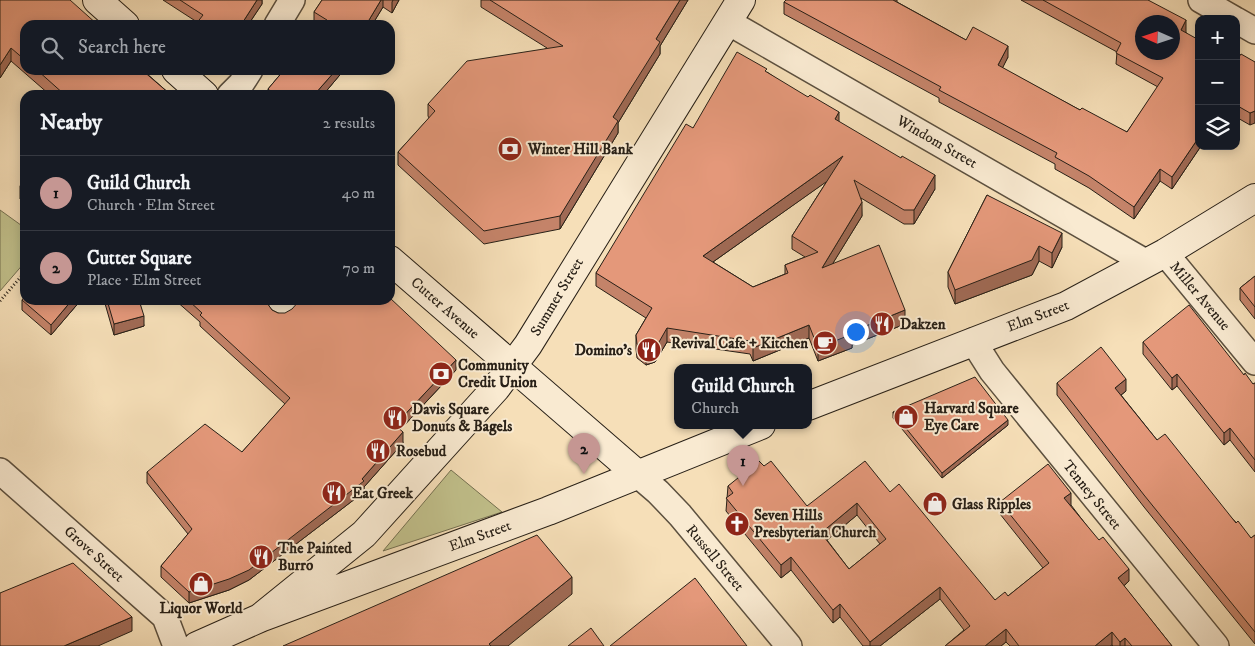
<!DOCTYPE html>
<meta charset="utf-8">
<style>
:root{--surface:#171b24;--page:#20242c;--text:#f1f3f6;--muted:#9ea1a6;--line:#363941;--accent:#c59692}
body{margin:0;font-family:"IM FELL DW Pica",serif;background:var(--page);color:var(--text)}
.controls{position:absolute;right:15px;top:15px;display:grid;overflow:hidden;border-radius:10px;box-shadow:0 2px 12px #0003}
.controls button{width:45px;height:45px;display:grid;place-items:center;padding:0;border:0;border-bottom:1px solid var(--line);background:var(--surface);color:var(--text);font:25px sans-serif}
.compass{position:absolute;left:1135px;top:15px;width:45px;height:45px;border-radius:50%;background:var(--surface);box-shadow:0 2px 12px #0003;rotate:273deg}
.you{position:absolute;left:855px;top:331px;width:18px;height:18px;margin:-12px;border:4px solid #fff;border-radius:50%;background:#1a73e8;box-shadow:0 0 0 8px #1a73e833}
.badge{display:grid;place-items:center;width:32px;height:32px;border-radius:50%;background:var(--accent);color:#111;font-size:16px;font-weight:700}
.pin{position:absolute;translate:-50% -41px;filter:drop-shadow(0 1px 2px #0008)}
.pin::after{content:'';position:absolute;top:26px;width:18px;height:15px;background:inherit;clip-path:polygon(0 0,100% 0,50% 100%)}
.popup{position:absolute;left:674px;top:364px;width:138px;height:65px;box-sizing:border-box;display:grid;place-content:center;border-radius:10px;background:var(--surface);filter:drop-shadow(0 1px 4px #0005);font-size:16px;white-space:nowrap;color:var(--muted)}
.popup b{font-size:19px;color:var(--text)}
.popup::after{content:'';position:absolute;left:50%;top:100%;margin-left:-10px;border:10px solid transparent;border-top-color:var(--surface)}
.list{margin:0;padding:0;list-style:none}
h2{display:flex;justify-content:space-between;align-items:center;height:65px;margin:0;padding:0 20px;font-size:21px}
h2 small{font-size:16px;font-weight:400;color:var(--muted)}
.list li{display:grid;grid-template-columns:32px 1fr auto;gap:15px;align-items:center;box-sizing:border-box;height:75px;padding:0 20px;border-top:1px solid var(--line)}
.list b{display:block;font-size:19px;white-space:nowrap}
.list p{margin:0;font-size:16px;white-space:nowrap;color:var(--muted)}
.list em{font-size:16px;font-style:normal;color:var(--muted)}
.icon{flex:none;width:28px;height:28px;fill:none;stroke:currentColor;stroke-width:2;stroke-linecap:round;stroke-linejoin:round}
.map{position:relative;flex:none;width:1255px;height:646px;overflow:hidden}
.search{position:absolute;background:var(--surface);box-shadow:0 2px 12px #0003;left:20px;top:20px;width:375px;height:55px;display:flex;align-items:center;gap:12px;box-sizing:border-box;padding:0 18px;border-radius:15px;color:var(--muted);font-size:19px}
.panel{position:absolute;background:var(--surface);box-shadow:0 2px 12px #0003;left:20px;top:90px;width:375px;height:215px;border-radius:15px}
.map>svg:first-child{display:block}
</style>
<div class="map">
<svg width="1255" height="646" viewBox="0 0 1255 646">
<rect width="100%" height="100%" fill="#f6dfb8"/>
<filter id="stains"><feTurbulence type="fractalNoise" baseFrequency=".004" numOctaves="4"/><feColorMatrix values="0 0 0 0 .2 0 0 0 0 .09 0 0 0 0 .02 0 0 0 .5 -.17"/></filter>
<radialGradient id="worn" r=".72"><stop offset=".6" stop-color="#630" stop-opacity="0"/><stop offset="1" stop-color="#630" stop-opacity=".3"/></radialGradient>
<path fill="#c1c08b" stroke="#747051" d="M 0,210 L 25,228 L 25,262 L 0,291 Z
M 451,470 L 502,512 L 383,551 Z"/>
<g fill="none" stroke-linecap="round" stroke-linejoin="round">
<defs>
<path id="minor" d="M 1201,0 L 1234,19
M 1236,20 L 1255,31
M 728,22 L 1147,263
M 277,25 L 292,0
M 230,95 L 241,84 L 250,70
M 1165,253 L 1255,362
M 281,310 L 290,300
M 973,341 L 992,371 L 1216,646
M 0,471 L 165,617 L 176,646
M 637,474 L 658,492 L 680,515 L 789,646"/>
<path id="secondary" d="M 97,0 L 125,25
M 176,70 L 204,95
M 390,260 L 637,474
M 808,406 L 1066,306 L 1165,253 L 1255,198
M 260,618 L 364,534 L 496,388 L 528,345 L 741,0
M 197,646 L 260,618 L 548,511 L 761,425"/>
</defs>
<use href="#minor" stroke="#5c503f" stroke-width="28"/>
<use href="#secondary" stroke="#282017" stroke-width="30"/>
<path stroke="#282017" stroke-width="3" stroke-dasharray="1 2.5" stroke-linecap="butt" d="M 0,301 L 25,272"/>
<use href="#minor" stroke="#f9ead1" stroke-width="25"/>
<use href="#secondary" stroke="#f9ead1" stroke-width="28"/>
</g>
<path fill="#c48369" stroke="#282017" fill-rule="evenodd" d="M 0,0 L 25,25 L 25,70 L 145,70 L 145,72 L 171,95 L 50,95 L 11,61 L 0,78 Z
M 163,0 L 262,0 L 262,4 L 248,25 L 196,25 L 197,22 Z
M 322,0 L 399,0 L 392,13 L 383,7 L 372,25 L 318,25 L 314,23 L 314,12 Z
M 481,0 L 688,0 L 660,46 L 660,54 L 618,123 L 618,133 L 560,229 L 484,244 L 398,165 L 398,152 L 429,118 L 428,116 L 428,104 L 547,48 L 481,7 Z
M 897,0 L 897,2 L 966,40 L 1008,57 L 1002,68 L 1080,110 L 1127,132 L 1158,87 L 1116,64 L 1117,52 L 1021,0 L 1148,0 L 1186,32 L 1199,146 L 1201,146 L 1172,189 L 1160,181 L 1134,219 L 1089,188 L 1055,169 L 1055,164 L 939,102 L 939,98 L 784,14 L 784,2 Z
M 1236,61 L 1255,62 L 1250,125 L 1236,117 Z
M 284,70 L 344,70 L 323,95 L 268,95 L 268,89 Z
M 767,72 L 935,189 L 914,224 L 904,224 L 861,198 L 862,216 L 833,263 L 905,324 L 852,345 L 852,348 L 818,361 L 809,338 L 753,361 L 750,354 L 667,342 L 655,362 L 646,365 L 637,358 L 636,349 L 636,335 L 646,318 L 596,286 L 596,273 L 693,128 ZM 827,181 L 792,236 L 792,249 L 805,257 L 785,265 L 785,274 L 753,287 L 713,262 Z
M 25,180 L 25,204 L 20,199 L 20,186 Z
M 987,195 L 1062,247 L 1052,268 L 1039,261 L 1032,275 L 955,304 L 948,287 L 948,272 Z
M 1255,276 L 1255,319 L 1240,300 L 1240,288 Z
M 22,300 L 81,300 L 51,335 L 22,310 Z
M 104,300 L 139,300 L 144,326 L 114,335 Z
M 175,300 L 271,300 L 268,305 L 272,310 L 278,313 L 456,370 L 400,430 L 403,443 L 364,487 L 364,492 L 249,580 L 229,590 L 189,603 L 161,577 L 161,566 L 188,534 L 147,483 L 147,472 L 242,452 L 285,404 L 200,326 L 200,322 Z
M 1143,342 L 1244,375 L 1253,384 L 1255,383 L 1255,472 L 1230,440 L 1224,445 L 1177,386 L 1172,390 L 1143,354 Z
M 1057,383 L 1126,391 L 1121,395 L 1157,440 L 1251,538 L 1255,535 L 1255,644 L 1144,507 L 1057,395 Z
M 893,412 L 1008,425 L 942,478 L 893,418 Z
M 764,466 L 807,506 L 890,492 L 995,600 L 1008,596 L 1043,568 L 1000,514 L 1000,502 L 1071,505 L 1129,581 L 1124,586 L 1172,646 L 1113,646 L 1112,645 L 1110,646 L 1010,646 L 1006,642 L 1001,646 L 945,646 L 964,630 L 940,599 L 880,646 L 863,646 L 840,617 L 833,623 L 791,570 L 781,578 L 726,511 L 728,486 ZM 857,515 L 880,544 L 849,569 L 827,540 Z"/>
<path fill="#a06a55" stroke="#282017" d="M 257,0 L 262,0 L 262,4 L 248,25 L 241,25 Z
M 381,0 L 383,0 L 383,7 L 372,25 L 366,25 Z
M 393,0 L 399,0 L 392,13 L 392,2 Z
M 680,0 L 688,0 L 660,46 L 660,54 L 618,123 L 618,133 L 560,229 L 560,216 L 613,117 L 656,39 Z
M 1186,20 L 1186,32 L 1181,41 L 1181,30 Z
M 1008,46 L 1008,57 L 998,77 L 998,65 Z
M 11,48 L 11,61 L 0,78 L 0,65 Z
M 336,70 L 344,70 L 323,95 L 314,95 Z
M 1255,111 L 1255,123 L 1250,125 L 1250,113 Z
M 839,112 L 839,126 L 835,119 Z
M 1199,137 L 1199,146 L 1201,146 L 1172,189 L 1172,177 Z
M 843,156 L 843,170 L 703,269 L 703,256 Z
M 1160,169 L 1160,181 L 1134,219 L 1134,207 Z
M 935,175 L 935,189 L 914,224 L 914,210 Z
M 862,202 L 862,216 L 822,281 L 822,268 Z
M 1062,233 L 1062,247 L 1052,268 L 1052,253 Z
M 1039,246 L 1039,261 L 1032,275 L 955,304 L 955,290 Z
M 72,300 L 81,300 L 51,335 L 51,325 Z
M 905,310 L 905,324 L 852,345 L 852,348 L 818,361 L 818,348 L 851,332 Z
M 144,316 L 144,326 L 114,335 L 114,324 Z
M 809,325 L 809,338 L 753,361 L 753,348 Z
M 667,328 L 667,342 L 655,362 L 646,365 L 646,352 Z
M 456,360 L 456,370 L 395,435 L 395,425 Z
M 1177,374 L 1177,386 L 1172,390 L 1172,378 Z
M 1126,379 L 1126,391 L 1115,400 L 1115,388 Z
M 1008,420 L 1008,425 L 942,478 L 942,473 Z
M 1230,428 L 1230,440 L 1224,445 L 1224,433 Z
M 403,432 L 403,443 L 364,487 L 364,492 L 249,580 L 229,590 L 189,603 L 189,592 L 362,479 Z
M 1071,493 L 1071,505 L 1064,510 L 1064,498 Z
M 857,503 L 857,515 L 821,545 L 821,533 Z
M 791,557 L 791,570 L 781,578 L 781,565 Z
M 1129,569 L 1129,581 L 1118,591 L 1118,578 Z
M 572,577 L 572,594 L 508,646 L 489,646 L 489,644 Z
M 940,587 L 940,599 L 880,646 L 870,646 L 870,642 Z
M 840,604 L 840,617 L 833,623 L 833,610 Z
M 132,617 L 132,631 L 98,646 L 64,646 Z
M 1006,629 L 1006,642 L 1001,646 L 985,646 Z
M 1112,632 L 1112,645 L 1110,646 L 1095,646 Z
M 1125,638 L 1125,646 L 1120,646 L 1120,642 Z"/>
<path fill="#e4987a" stroke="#282017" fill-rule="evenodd" d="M 0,0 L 70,0 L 98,25 L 25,25 L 25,60 L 11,48 L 0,65 Z
M 180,0 L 257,0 L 241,25 L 197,25 L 196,24 L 203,15 Z
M 322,0 L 381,0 L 366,25 L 322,25 L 327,20 L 314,12 Z
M 490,0 L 680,0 L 656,39 L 660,42 L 613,117 L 618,121 L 560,216 L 484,231 L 398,152 L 435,111 L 428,104 L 467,61 L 563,46 Z
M 786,0 L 893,0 L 966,40 L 973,27 L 1008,46 L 998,65 L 1080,110 L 1082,108 L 1127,132 L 1163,78 L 1116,53 L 1121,43 L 1043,0 L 1148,0 L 1186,20 L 1181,30 L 1199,40 L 1199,137 L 1172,177 L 1160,169 L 1134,207 L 1089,176 L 1055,157 L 1057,153 L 939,90 L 941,87 L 784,2 ZM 1142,22 L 1172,22 L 1172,52 L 1142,52 Z
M 737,52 L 767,69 L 765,71 L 808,97 L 810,95 L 839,112 L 835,119 L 901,158 L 902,156 L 935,175 L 914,210 L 904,210 L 854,180 L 862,202 L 822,268 L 879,245 L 905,310 L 851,332 L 852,334 L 818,348 L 809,325 L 753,348 L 750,341 L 667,328 L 655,349 L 646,352 L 637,344 L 636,335 L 652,308 L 596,273 L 686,124 L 693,128 ZM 843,156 L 792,236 L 818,252 L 785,265 L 788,273 L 753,287 L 703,256 Z
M 1241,54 L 1255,62 L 1255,111 L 1250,113 L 1236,105 L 1236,61 Z
M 37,70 L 142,70 L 171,95 L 65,95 Z
M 284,70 L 336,70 L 314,95 L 275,95 L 268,89 Z
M 25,180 L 25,191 L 20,186 Z
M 987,195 L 1062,233 L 1052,253 L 1039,246 L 1032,260 L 955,290 L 948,272 Z
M 1255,276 L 1255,307 L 1240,288 Z
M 25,296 L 25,300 L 72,300 L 51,325 L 22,300 Z
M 390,298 L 456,360 L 395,425 L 403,432 L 362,479 L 364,481 L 249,570 L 229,579 L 189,592 L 161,566 L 192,529 L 147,472 L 205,424 L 242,452 L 290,398 L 200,315 L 202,313 L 188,300 L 267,300 L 267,303 L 272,310 L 278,313 L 285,313 L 292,309 L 300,300 L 390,300 Z
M 107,300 L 139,300 L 144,316 L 114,324 Z
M 1189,305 L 1244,375 L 1245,373 L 1253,384 L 1255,383 L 1255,460 L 1230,428 L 1224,433 L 1177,374 L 1172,378 L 1143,342 Z
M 1101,347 L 1126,379 L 1115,388 L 1157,440 L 1165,434 L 1236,523 L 1238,521 L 1251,538 L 1255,535 L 1255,632 L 1144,495 L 1057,383 Z
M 975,377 L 1008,420 L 942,473 L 893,412 Z
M 759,461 L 764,466 L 771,461 L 807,506 L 865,461 L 890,492 L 899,484 L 995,600 L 1005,592 L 1008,596 L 1049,563 L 1000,502 L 1048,464 L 1071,493 L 1064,498 L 1099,540 L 1103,537 L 1129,569 L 1118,578 L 1172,646 L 1132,646 L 1125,638 L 1120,642 L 1112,632 L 1095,646 L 1019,646 L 1006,629 L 985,646 L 945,646 L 970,626 L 940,587 L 870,642 L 840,604 L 833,610 L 791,557 L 781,565 L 726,498 L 733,493 L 728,486 ZM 857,503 L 886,539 L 849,569 L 821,533 Z
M 537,535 L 572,577 L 489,644 L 491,646 L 283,646 Z
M 73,563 L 132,617 L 64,646 L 0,646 L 0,593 Z
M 695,578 L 747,646 L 610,646 Z
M 591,628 L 604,646 L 568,646 Z"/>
<defs>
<symbol id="bank-disc" viewBox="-11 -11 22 22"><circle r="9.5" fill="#8f2418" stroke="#f9ead1"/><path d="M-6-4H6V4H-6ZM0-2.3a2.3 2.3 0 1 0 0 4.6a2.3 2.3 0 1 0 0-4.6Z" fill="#fff"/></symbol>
<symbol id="restaurant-disc" viewBox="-11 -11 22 22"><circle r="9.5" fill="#8f2418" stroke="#f9ead1"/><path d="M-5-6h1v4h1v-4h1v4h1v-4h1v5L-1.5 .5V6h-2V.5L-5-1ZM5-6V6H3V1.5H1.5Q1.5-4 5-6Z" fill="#fff"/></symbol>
<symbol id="cafe-disc" viewBox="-11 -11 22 22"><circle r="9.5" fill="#8f2418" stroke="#f9ead1"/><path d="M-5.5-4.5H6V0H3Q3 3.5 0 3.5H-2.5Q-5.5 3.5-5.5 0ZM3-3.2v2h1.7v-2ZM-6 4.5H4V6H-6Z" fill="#fff"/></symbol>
<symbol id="shop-disc" viewBox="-11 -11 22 22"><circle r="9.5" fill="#8f2418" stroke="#f9ead1"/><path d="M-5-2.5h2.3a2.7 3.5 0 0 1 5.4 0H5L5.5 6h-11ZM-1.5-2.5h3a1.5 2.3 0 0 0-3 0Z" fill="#fff"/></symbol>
<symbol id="church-disc" viewBox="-11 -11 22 22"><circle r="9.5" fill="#8f2418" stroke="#f9ead1"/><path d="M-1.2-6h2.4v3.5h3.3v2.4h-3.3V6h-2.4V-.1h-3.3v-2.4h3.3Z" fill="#fff"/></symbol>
</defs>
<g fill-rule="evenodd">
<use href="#bank-disc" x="496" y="135" width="28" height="28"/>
<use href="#restaurant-disc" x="868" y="310" width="28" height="28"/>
<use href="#cafe-disc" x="811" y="329" width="28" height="28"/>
<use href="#restaurant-disc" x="635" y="336" width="28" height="28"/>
<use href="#bank-disc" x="427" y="360" width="28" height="28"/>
<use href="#shop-disc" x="892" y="403" width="28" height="28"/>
<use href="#restaurant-disc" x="381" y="404" width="28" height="28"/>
<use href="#restaurant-disc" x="364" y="437" width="28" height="28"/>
<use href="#restaurant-disc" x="320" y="479" width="28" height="28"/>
<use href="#shop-disc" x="921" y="490" width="28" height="28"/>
<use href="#church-disc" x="723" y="510" width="28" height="28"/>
<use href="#restaurant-disc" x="247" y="543" width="28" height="28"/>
<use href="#shop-disc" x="187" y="570" width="28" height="28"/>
</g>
<g text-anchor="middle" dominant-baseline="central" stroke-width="4" stroke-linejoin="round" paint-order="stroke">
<g font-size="15" fill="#282017" stroke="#f9ead1">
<text transform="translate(937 142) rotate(30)">Windom Street</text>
<text transform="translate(1200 296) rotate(50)">Miller Avenue</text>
<text transform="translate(557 297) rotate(-59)">Summer Street</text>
<text transform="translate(445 308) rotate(41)">Cutter Avenue</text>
<text transform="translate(1038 316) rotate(-21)">Elm Street</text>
<text transform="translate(1092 495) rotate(51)">Tenney Street</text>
<text transform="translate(480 536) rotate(-20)">Elm Street</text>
<text transform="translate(94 554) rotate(42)">Grove Street</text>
<text transform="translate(715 558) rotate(50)">Russell Street</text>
</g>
<g font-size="15" font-weight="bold" fill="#282017" stroke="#f9ead1" text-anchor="start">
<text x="528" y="149">Winter Hill Bank</text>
<text x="900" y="324">Dakzen</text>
<text x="808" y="343" text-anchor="end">Revival Cafe + Kitchen</text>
<text x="632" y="350" text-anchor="end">Domino's</text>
<text x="458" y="365">Community<tspan x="458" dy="17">Credit Union</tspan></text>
<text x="924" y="408">Harvard Square<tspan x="924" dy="17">Eye Care</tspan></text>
<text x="412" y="409">Davis Square<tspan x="412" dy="17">Donuts &amp; Bagels</tspan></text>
<text x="396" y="451">Rosebud</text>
<text x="352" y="493">Eat Greek</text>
<text x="952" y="504">Glass Ripples</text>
<text x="754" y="515">Seven Hills<tspan x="754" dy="17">Presbyterian Church</tspan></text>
<text x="278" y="548">The Painted<tspan x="278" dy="17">Burro</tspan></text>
<text x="201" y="608" text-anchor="middle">Liquor World</text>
</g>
</g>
<rect width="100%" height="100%" filter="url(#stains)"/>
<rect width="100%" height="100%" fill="url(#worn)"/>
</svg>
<div class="controls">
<button>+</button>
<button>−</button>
<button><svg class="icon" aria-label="layers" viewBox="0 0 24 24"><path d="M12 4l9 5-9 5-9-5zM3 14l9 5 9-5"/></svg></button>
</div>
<svg class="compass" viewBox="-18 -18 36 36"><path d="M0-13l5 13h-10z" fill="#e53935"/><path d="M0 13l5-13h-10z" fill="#9ea1a6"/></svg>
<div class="you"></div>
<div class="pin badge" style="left:743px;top:486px">1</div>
<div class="popup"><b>Guild Church</b>Church</div>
<div class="pin badge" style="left:584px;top:474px">2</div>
<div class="search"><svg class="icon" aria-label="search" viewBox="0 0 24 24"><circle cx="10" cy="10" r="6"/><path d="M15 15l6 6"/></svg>Search here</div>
<section class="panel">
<h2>Nearby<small>2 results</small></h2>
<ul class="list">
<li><span class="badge">1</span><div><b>Guild Church</b><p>Church · Elm Street</p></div><em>40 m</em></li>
<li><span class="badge">2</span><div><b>Cutter Square</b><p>Place · Elm Street</p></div><em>70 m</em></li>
</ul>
</section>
</div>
